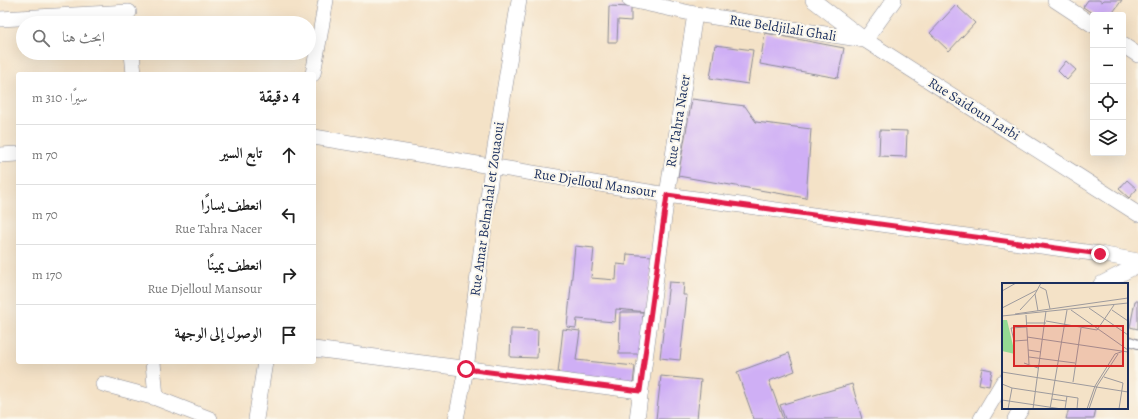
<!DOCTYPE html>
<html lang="ar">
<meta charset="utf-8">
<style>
:root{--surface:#fff;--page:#f6f6f6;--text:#222;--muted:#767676;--line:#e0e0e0}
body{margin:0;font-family:Alegreya,Amiri,serif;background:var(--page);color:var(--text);direction:rtl}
.controls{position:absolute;right:12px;top:12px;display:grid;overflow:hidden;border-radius:4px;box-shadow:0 4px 16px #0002}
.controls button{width:36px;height:36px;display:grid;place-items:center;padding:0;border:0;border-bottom:1px solid var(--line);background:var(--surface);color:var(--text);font:20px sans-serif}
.stop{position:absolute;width:12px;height:12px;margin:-9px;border:3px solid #e11d48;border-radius:50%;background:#fff}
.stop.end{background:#e11d48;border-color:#fff;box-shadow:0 1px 4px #0008}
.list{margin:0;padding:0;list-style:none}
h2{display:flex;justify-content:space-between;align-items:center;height:52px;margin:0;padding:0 16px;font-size:17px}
h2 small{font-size:13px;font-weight:400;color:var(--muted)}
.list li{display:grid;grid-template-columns:26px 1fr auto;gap:12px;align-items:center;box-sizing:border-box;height:60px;padding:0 16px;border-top:1px solid var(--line)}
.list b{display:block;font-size:15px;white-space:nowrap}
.list p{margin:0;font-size:13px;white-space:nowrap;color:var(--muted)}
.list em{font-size:13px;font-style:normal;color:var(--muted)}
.icon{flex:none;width:22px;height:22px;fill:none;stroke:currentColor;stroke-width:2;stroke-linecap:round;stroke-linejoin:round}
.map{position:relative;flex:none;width:1138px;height:419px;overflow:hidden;direction:ltr}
.search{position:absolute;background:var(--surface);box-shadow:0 4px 16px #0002;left:16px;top:16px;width:300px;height:44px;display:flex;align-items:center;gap:10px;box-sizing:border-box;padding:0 14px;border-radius:22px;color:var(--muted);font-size:15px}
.panel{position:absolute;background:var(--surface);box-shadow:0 4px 16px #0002;left:16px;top:72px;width:300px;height:292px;border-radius:4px;direction:rtl}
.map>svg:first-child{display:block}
</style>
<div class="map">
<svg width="1138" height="419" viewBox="0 0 1138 419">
<rect width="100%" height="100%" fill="#fbf7ec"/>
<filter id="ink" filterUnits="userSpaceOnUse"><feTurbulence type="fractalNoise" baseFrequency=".025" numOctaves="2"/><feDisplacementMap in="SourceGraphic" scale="8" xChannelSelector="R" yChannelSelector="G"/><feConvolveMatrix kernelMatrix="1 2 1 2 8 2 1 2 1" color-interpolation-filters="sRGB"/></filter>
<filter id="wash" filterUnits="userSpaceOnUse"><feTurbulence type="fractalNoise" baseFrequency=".012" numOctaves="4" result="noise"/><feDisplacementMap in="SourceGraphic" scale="16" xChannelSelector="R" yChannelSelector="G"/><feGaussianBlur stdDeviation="0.9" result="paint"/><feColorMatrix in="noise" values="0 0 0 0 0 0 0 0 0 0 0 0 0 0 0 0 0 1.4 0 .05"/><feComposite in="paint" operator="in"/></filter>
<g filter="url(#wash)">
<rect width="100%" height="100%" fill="#f4e2c7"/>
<g id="blocks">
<path fill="#cfaff5" d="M 1088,0 L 1099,0 L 1102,2 L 1104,0 L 1122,0 L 1111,15 L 1095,15 L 1083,7 Z
M 956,5 L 975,23 L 949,51 L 930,33 Z
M 609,6 L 631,7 L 631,21 L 618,20 L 617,42 L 608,42 Z
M 765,33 L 844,48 L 838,78 L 760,64 Z
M 715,45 L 753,50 L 748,84 L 710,78 Z
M 1066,61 L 1076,70 L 1067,80 L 1058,71 Z
M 692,99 L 745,106 L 756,122 L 811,129 L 806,198 L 678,176 Z
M 880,130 L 907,131 L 906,157 L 879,156 Z
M 1127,180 L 1137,189 L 1129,198 L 1119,189 Z
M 575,246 L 594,248 L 591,278 L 616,280 L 617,264 L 626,265 L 627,254 L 652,256 L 647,312 L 616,309 L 615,322 L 577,319 L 576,328 L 567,327 Z
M 669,282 L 684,283 L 683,295 L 687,295 L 680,360 L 660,358 Z
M 1135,301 L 1138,301 L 1138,329 L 1130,327 Z
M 620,312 L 643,312 L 642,354 L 619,354 Z
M 511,329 L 538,330 L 537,358 L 510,357 Z
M 563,329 L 580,331 L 576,360 L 635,366 L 633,384 L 558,373 Z
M 789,353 L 795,371 L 769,381 L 783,419 L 754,419 L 737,372 Z
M 982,368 L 992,370 L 989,386 L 979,384 Z
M 661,376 L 701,380 L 697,419 L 656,419 Z
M 852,384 L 862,419 L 785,419 L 780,405 Z
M 1069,408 L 1096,408 L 1094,419 L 1066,419 Z"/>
</g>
</g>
<g filter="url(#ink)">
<use href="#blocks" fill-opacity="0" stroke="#888892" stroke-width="1"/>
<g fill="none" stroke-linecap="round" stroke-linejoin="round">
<defs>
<path id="lane" d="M 1127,340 L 1138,344"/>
<path id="street" d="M 630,0 L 695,14 L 865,40 L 894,0
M 813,0 L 865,40 L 1138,214
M 1055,0 L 1093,25
M 0,19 L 129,12
M 1123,45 L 1138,55
M 132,53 L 134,74
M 313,74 L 326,0
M 314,137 L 667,195 L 1100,254 L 1138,261
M 0,155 L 18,154
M 1101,284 L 1138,265
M 314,349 L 640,391
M 153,362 L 156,398
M 103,384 L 156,398 L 210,419
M 256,419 L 265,362
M 456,419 L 466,369 L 492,166 L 519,0
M 637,419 L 667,195 L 695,14
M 981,419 L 1003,382
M 1015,419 L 1022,408"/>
</defs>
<use href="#lane" stroke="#888892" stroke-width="10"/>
<use href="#street" stroke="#888892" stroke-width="16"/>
<use href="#lane" stroke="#fff" stroke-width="8"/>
<use href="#street" stroke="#fff" stroke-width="15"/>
</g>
</g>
<g fill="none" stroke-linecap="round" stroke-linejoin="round" filter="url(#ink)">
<path stroke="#e11d48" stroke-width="5" d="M 466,369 L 640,391 L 667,195 L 1100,254"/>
</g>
<g text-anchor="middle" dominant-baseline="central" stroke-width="4" stroke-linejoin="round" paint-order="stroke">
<g font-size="14" fill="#1b2f5e" stroke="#fbf7ec">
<text transform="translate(783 28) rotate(9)">Rue Beldjilali Ghali</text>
<text transform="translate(974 109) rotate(32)">Rue Saidoun Larbi</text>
<text transform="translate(678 121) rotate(-81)">Rue Tahra Nacer</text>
<text transform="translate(595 183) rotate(9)">Rue Djelloul Mansour</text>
<text transform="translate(487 209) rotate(-82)">Rue Amar Belmahal et Zouaoui</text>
</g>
</g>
<g transform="translate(1002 283)">
<rect width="126" height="126" fill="#f4e2c7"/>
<path d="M 0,37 L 5,37 L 13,71 L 0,68 Z" fill="#94da93"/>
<path fill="none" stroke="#9d9a9d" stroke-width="1" d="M 38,4 L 44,7 L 48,26M 0,8 L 14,0M 33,11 L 36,28M 0,25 L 35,7M 87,25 L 126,52M 18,27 L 33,11 L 39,0M 69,27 L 126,67M 110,27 L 126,38M 13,31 L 126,15M 24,32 L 27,81M 0,33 L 126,20M 44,38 L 95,47 L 112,22M 24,40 L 44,40M 24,44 L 9,45 L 12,58 L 26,57M 25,54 L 126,69M 26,67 L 39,69M 27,74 L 73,80M 22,80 L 36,85M 0,89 L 126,109M 102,94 L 121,100 L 117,126M 71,99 L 79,45M 0,101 L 10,105 L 76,115 L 75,126M 93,103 L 113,71 L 122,68M 95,103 L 116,71M 50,116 L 64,118M 0,117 L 60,126M 6,126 L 10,105M 31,126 L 44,28M 48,126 L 65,27M 63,126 L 65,113M 85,126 L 93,103M 87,126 L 95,103"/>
<path fill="#d62828" fill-opacity="0.15" stroke="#d62828" stroke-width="2" d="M 12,43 L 121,43 L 121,83 L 12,83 Z"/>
<rect width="126" height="126" fill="none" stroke="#1b2f5e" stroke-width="2"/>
</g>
</svg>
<div class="controls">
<button>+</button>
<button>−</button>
<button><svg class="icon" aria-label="locate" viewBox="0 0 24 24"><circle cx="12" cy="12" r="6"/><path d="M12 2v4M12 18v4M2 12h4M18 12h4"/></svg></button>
<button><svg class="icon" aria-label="layers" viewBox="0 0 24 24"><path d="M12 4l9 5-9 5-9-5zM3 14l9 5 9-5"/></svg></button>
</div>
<div class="stop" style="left:466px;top:369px"></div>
<div class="stop end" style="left:1100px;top:254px"></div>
<div class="search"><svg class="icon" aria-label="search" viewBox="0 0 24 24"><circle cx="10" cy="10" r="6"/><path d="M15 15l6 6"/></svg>ابحث هنا</div>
<section class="panel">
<h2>4 دقيقة<small>سيرًا · 310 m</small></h2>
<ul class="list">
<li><svg class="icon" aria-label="ahead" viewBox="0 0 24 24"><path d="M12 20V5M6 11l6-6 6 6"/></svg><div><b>تابع السير</b></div><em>70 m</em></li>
<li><svg class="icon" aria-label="left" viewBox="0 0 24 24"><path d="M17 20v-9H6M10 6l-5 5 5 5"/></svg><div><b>انعطف يسارًا</b><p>Rue Tahra Nacer</p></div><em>70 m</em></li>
<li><svg class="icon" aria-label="right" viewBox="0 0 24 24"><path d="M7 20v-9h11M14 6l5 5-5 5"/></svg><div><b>انعطف يمينًا</b><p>Rue Djelloul Mansour</p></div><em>170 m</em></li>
<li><svg class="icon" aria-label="arrive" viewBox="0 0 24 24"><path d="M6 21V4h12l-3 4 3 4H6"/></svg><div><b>الوصول إلى الوجهة</b></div></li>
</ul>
</section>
</div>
